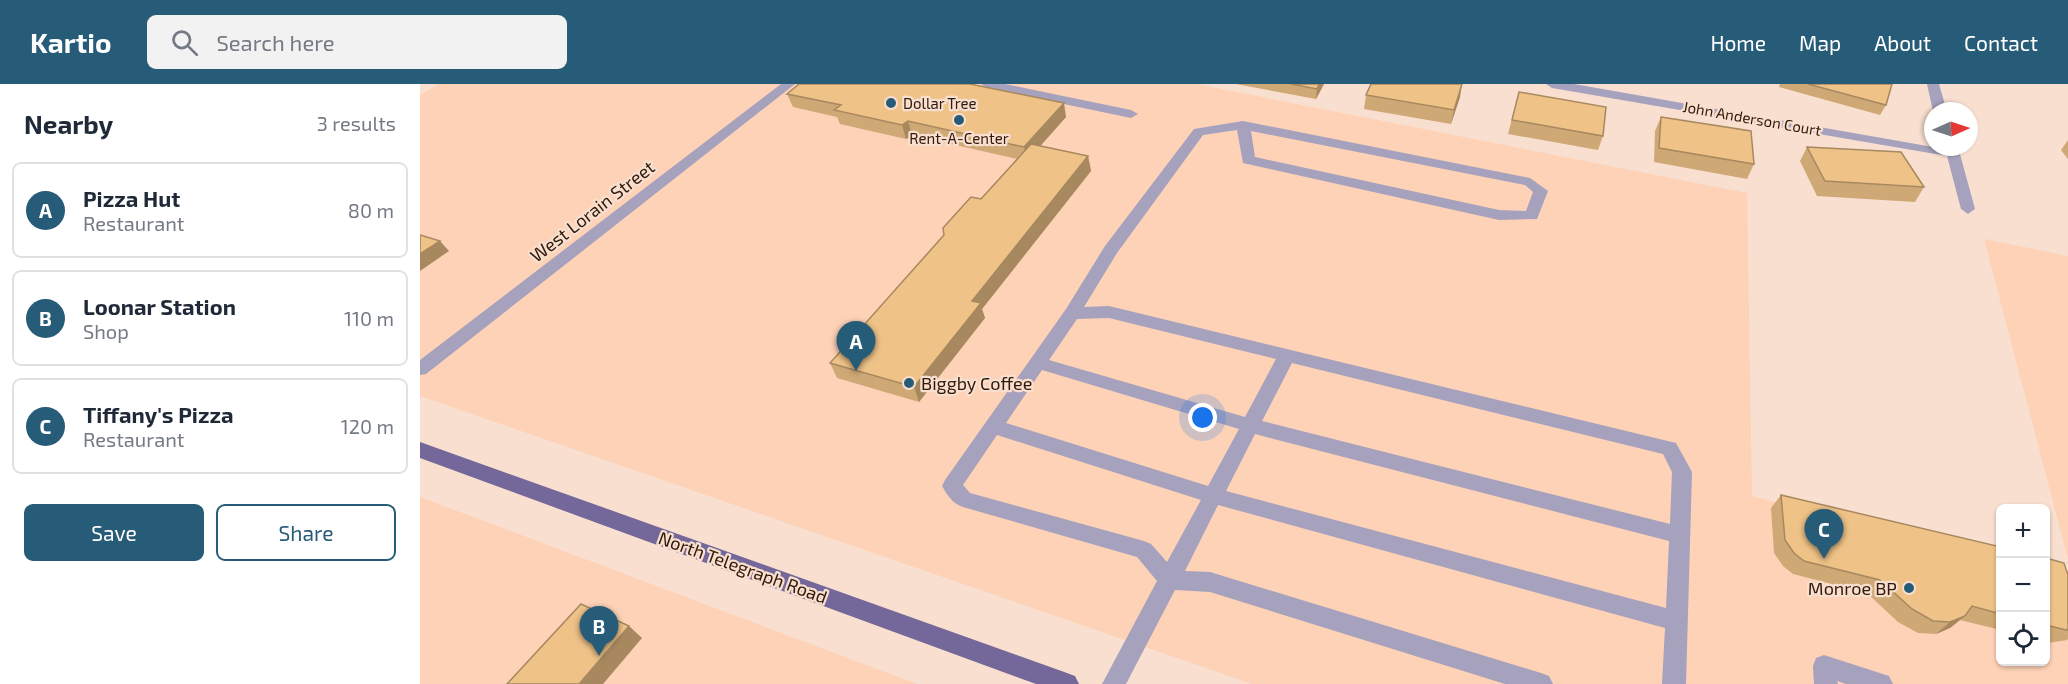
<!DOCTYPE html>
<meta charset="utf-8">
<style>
:root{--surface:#fff;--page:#f2f2f3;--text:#1f2937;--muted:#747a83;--line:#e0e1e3;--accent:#275c78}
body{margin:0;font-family:"Exo 2",sans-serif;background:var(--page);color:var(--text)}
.controls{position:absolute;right:18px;bottom:18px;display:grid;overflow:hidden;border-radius:9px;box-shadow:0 2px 4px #0004}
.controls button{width:54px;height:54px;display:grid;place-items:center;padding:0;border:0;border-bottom:2px solid var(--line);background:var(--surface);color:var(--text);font:30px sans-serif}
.compass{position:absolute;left:1504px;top:18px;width:54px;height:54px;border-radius:50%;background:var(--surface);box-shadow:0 2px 4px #0004;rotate:87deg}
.you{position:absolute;left:783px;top:334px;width:21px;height:21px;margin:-15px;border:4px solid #fff;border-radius:50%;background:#1a73e8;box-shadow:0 0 0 9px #1a73e833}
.badge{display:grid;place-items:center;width:39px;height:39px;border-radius:50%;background:var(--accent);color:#fff;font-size:20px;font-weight:700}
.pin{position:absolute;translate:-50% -50px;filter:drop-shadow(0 2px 3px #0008)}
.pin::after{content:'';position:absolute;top:32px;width:21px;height:18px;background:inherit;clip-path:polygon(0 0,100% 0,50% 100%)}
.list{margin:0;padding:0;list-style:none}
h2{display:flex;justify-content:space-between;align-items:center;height:78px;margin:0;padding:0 24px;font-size:26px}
h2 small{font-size:20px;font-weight:400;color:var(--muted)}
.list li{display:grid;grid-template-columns:39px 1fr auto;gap:18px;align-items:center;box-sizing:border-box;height:96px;margin:0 12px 12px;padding:0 12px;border:2px solid var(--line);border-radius:9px}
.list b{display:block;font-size:22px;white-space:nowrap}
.list p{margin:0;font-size:20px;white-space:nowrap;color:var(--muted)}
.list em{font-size:20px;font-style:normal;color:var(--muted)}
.actions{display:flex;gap:12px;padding:18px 24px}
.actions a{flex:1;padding:14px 0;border:2px solid var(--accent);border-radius:9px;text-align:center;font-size:21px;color:var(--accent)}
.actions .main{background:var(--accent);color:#fff}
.icon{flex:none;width:33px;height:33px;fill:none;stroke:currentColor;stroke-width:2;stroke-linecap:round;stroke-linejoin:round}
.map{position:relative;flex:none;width:1648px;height:600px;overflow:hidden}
header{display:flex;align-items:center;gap:36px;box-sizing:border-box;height:84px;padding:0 30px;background:var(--accent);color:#fff}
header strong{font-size:28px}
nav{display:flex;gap:33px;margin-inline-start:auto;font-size:21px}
.search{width:420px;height:54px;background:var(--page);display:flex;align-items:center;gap:15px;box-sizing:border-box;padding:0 21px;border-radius:9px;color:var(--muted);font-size:22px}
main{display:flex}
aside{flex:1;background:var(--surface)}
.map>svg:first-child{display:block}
</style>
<header>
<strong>Kartio</strong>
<div class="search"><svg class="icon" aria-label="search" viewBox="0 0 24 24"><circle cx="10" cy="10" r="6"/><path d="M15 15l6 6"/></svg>Search here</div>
<nav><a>Home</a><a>Map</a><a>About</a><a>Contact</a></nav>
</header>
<main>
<aside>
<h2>Nearby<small>3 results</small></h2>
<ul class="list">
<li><span class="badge">A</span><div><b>Pizza Hut</b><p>Restaurant</p></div><em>80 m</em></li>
<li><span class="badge">B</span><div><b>Loonar Station</b><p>Shop</p></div><em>110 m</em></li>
<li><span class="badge">C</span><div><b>Tiffany's Pizza</b><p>Restaurant</p></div><em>120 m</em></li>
</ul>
<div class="actions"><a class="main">Save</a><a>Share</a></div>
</aside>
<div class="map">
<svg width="1648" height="600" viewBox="0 0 1648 600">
<rect width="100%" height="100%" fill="#f9dfcf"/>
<path fill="#fdd2b7" d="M 19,0 L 776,0 L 1327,109 L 1332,412 L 1580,477 L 1580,578 L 1626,578 L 1626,489 L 1648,495 L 1648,600 L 832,600 L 0,312 L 0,11 Z
M 1564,155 L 1648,172 L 1648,475 Z
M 0,413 L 497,600 L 0,600 Z"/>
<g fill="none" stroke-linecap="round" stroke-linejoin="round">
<path fill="#a6a1bd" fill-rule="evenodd" d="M 561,0 L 585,0 L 711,26 L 718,30 L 711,34 L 567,4 Z
M 823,37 L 1110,94 L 1128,107 L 1117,135 L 1079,136 L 823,79 L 817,46 L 783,51 L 697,169 L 664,223 L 689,222 L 1256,359 L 1272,388 L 1266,600 L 1242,600 L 1245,544 L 798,421 L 765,487 L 790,488 L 1121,589 L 1129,592 L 1133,600 L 1085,600 L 790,508 L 755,506 L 706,600 L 682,600 L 737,497 L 717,473 L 543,423 C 533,420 527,411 522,402 L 525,396 L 646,225 L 685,162 L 774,45 ZM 831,47 L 1105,101 L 1113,108 L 1106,127 L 1079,126 L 835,73 ZM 689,234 L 856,275 L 825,333 L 629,276 L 657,235 ZM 872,279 L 1243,370 L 1252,388 L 1250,440 L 842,337 ZM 622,286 L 819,345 L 788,402 L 586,339 ZM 835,350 L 1249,457 L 1246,524 L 806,407 ZM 577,351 L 781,416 L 747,478 L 731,460 L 724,457 L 550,409 L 543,401 Z
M 1404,571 L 1469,592 L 1473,600 L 1426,600 L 1417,597 L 1418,600 L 1394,600 L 1393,582 L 1396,574 Z"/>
<path fill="#a6a1bd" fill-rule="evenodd" d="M 361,0 L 375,0 L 6,290 L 0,291 L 0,276 Z
M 1126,0 L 1154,0 L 1513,63 L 1538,63 L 1555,125 L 1548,130 L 1541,125 L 1527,72 L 1132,4 Z
M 1507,0 L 1519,0 L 1527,27 L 1513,27 Z"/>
<path fill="#736899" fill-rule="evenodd" d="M 0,358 L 647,589 L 655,592 L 659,600 L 616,600 L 0,374 Z"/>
</g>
<path fill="#cea875" d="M 816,0 L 904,0 L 896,15 Z
M 1360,0 L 1472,0 L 1466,21 L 1460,31 L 1359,3 Z
M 1099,8 L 1183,52 L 1178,66 L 1088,50 Z
M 367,10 L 646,33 L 620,62 L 668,72 L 671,87 L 562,225 L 565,234 L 499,318 L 417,294 L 410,279 L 597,75 L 492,51 L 486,55 L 420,40 L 417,33 L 373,23 Z
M 946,11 L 1040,13 L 1031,40 L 944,25 Z
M 1241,33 L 1334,80 L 1327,95 L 1234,78 L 1235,47 Z
M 1648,56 L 1648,75 L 1641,66 Z
M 1387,63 L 1504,103 L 1495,118 L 1397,112 L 1380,77 Z
M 1361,411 L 1581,463 L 1581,546 L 1540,536 L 1530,544 L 1516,550 L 1498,549 L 1478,538 L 1447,509 L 1373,490 L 1363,482 L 1354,469 L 1351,424 Z
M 1626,474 L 1648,491 L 1648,555 L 1647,556 L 1628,559 L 1626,558 Z"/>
<path fill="#a7885f" d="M 899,0 L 904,0 L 896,15 L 897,5 Z
M 1042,0 L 1040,13 L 1031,40 L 1034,26 Z
M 644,19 L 646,33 L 607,77 L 604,63 Z
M 488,37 L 492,51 L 486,55 L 482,41 Z
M 668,72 L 671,87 L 562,225 L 565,234 L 499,318 L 494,303 L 552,217 Z
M 20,157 L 29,167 L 0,187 L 0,170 Z
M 1545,532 L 1530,544 L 1516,550 L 1530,538 Z
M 209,542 L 222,554 L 183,600 L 159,600 Z"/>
<path fill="#efc388" stroke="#a7885f" stroke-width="1.5" d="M 379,0 L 550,0 L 644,19 L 604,63 L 488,37 L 482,41 L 414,26 L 421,21 L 367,10 Z
M 871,0 L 899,0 L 897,5 Z
M 951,0 L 1042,0 L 1034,26 L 946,11 Z
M 1388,0 L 1472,0 L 1466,21 Z
M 1099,8 L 1186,23 L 1183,52 L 1092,36 Z
M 1241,33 L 1331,47 L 1334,80 L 1239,64 Z
M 611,60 L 668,72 L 552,217 L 561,219 L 494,303 L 410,279 L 524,151 L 523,144 L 551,113 L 561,115 Z
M 1387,63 L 1481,68 L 1504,103 L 1405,97 Z
M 0,151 L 20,157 L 0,170 Z
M 1361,411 L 1581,463 L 1581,530 L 1552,522 L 1545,532 L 1530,538 L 1513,537 L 1492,525 L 1460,496 L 1384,477 L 1374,469 L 1365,456 Z
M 1626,474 L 1644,479 L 1648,491 L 1648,546 L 1646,546 L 1626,541 Z
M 161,520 L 209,542 L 159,600 L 87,600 Z"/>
<g fill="#275c78" stroke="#f9dfcf" stroke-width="2">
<circle cx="471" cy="19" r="6"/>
<circle cx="539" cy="36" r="6"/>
<circle cx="489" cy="299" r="6"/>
<circle cx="1489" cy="504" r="6"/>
</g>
<g text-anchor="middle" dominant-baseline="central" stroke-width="4.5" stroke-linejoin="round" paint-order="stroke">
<g font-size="15" fill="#301a09" stroke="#f9dfcf" text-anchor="start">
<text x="483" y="19">Dollar Tree</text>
<text x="539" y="54" text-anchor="middle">Rent-A-Center</text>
</g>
<g font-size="15" fill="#301a09" stroke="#f9dfcf">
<text transform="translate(1332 34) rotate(10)">John Anderson Court</text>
</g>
<g font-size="18" fill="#301a09" stroke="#f9dfcf">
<text transform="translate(172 127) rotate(-38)">West Lorain Street</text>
<text transform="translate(323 483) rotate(20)">North Telegraph Road</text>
</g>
<g font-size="18" fill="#301a09" stroke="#f9dfcf" text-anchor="start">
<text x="501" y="299">Biggby Coffee</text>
<text x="1477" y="504" text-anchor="end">Monroe BP</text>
</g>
</g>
</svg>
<div class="controls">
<button>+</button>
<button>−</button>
<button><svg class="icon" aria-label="locate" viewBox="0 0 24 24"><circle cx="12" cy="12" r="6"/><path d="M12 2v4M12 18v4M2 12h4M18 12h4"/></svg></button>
</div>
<svg class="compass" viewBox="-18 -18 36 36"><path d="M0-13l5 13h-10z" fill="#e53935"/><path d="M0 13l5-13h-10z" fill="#747a83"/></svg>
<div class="you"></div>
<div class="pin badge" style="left:436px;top:287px">A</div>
<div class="pin badge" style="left:179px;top:572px">B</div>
<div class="pin badge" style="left:1404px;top:475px">C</div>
</div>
</main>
